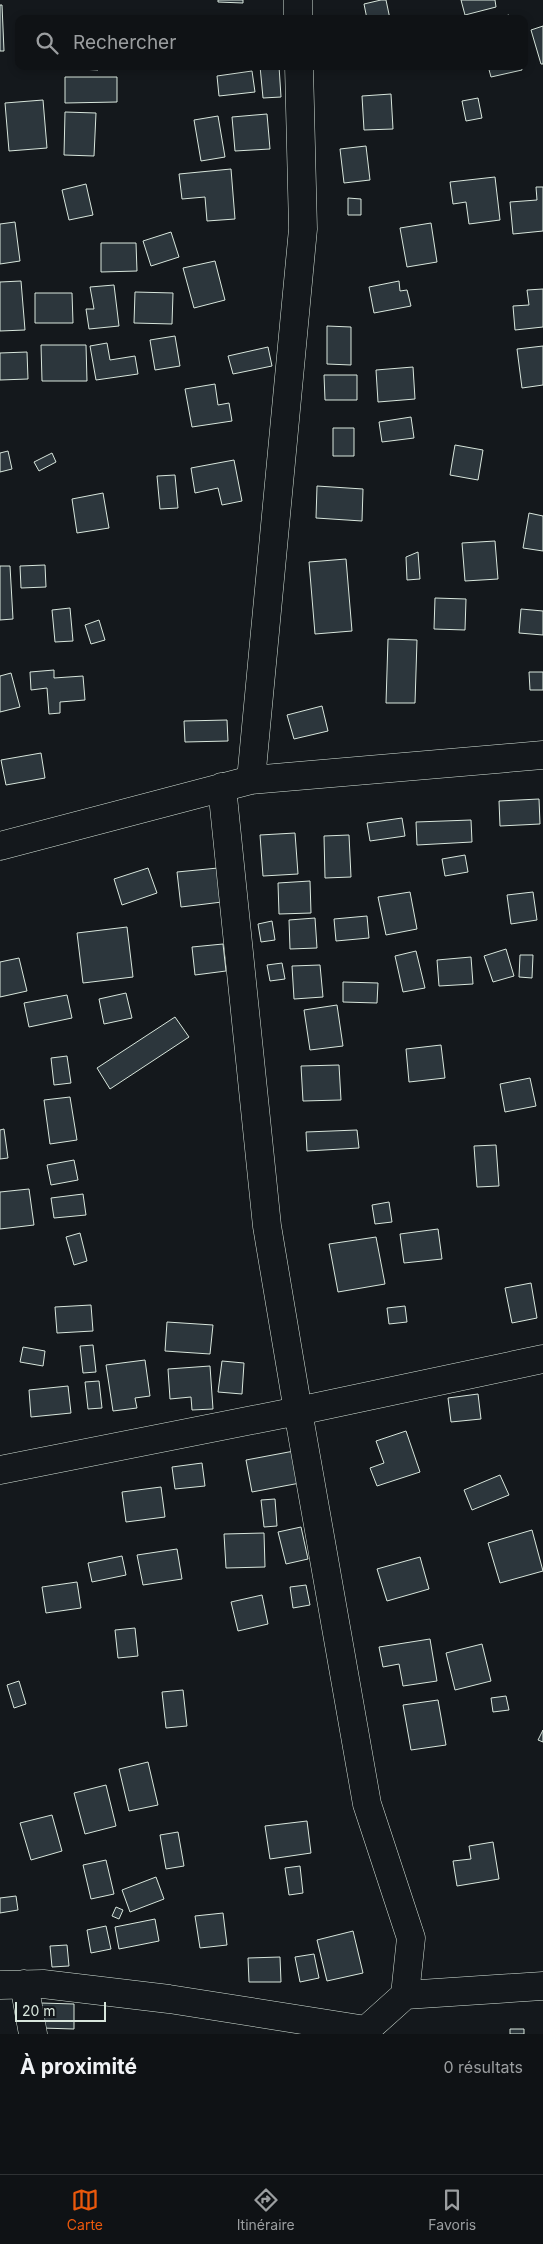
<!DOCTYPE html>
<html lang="fr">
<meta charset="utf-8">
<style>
:root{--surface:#0f1215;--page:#181b1e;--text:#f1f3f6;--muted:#9b9ea0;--line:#2f3234;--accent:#ea580c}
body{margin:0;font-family:Inter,sans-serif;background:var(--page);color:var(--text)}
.scale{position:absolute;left:15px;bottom:12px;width:91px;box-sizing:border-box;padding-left:5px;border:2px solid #d8e6dc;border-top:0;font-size:14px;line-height:18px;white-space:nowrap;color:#d8e6dc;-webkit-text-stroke:4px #14181c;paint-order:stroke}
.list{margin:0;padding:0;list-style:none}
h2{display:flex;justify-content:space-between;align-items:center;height:65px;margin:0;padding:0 20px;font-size:21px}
h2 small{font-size:16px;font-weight:400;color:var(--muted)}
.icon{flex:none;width:28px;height:28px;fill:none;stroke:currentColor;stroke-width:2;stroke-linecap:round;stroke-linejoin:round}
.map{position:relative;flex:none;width:543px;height:2034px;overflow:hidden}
.search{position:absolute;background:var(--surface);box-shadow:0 2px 8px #0003;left:15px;right:15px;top:15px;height:55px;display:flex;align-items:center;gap:12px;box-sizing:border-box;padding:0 18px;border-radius:10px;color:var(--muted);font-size:19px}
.sheet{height:140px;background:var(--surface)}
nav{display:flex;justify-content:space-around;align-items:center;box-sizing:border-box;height:70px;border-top:1px solid var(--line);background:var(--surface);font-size:14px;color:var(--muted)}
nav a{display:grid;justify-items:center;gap:2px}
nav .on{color:var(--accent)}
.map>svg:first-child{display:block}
</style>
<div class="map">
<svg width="543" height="2034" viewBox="0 0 543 2034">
<rect width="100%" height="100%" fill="#14181c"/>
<path fill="#2c363c" stroke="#d8e6dc" d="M 218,0 L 243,0 L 243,3 L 218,2 Z
M 381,0 L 386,0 L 390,19 L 367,19 L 364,4 Z
M 461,0 L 495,0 L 496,7 L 465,15 Z
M 0,5 L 2,5 L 4,51 L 0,51 Z
M 509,15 L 510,19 L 493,19 Z
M 543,26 L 543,64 L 541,64 L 531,30 Z
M 63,66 L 98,66 L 98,70 L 63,68 Z
M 260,66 L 279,66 L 281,97 L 263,98 Z
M 458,66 L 471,66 L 471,68 L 458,69 Z
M 488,66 L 521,66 L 522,70 L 491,77 Z
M 252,71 L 255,92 L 219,96 L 217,76 Z
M 65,77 L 117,77 L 117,102 L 65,103 Z
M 391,94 L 393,129 L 364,130 L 362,96 Z
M 478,98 L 482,118 L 466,121 L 462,101 Z
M 43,100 L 47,148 L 9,151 L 5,103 Z
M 65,112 L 96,113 L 94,156 L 64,155 Z
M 267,114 L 270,149 L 235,151 L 232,117 Z
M 218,116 L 225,157 L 201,161 L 194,120 Z
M 366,146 L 370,180 L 344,183 L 340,149 Z
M 231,169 L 235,219 L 207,221 L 205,197 L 182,199 L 179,174 Z
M 495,177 L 500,220 L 469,224 L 466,202 L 453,204 L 450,182 Z
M 86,184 L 93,215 L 69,220 L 62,190 Z
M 536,187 L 543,187 L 543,231 L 513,234 L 510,202 L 537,200 Z
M 348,198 L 361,199 L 361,215 L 348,215 Z
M 15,222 L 20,261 L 0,264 L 0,224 Z
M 431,223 L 437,262 L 407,267 L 400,228 Z
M 171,232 L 179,257 L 151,266 L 143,241 Z
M 101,243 L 136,243 L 137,271 L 101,272 Z
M 215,261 L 225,300 L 194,308 L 183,268 Z
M 21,281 L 25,330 L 0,331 L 0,282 Z
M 399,281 L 400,291 L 407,290 L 411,306 L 374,313 L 369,287 Z
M 114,285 L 119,326 L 89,329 L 86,309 L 94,309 L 90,287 Z
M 543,289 L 543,327 L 515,330 L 513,306 L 529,305 L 527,290 Z
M 135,292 L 173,293 L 172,324 L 134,323 Z
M 35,293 L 72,293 L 73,323 L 35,323 Z
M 327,326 L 351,327 L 351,365 L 327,364 Z
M 175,336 L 180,366 L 155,370 L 150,340 Z
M 107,343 L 110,360 L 135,356 L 138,374 L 96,380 L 90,346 Z
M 41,345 L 86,345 L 87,381 L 42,381 Z
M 543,346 L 543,385 L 522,388 L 517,349 Z
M 268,347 L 272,366 L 233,374 L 228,356 Z
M 27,352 L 28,379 L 0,380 L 0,353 Z
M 413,367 L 415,399 L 378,402 L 376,370 Z
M 324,375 L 357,375 L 357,400 L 325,400 Z
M 215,384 L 218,405 L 229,403 L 232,421 L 192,427 L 185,389 Z
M 411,417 L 414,438 L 382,442 L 379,422 Z
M 333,428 L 354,428 L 354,456 L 333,456 Z
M 455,445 L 483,450 L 478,480 L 450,475 Z
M 8,451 L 12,469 L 0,472 L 0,453 Z
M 52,453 L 56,462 L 39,471 L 34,462 Z
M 234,460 L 242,501 L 222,505 L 218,488 L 195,493 L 191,468 Z
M 175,475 L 178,508 L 160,509 L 157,476 Z
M 317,486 L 363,489 L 362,521 L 316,518 Z
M 103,493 L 109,528 L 77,533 L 72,499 Z
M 529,513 L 543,516 L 543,551 L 523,548 Z
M 495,541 L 498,579 L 465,581 L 462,543 Z
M 418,552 L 420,579 L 407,580 L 406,557 Z
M 346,559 L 352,631 L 315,634 L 309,562 Z
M 45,565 L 46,587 L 21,588 L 20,566 Z
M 0,566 L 10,566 L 13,619 L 0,620 Z
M 435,598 L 466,599 L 465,630 L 434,629 Z
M 70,608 L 73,641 L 55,642 L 52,610 Z
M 521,609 L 543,611 L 543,635 L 519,633 Z
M 99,620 L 105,640 L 91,644 L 85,625 Z
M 388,639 L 417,640 L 415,703 L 386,703 Z
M 54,670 L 54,678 L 83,676 L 85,700 L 60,702 L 60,713 L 49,714 L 47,688 L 31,690 L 30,672 Z
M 529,672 L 543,672 L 543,690 L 530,690 Z
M 11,673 L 20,707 L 0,712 L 0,676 Z
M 322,706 L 328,731 L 294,739 L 287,715 Z
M 227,720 L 228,741 L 185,742 L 184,721 Z
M 41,753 L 45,778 L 6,785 L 1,760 Z
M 539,799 L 540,824 L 500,826 L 499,801 Z
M 402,818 L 405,836 L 370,841 L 367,823 Z
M 471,820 L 472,842 L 417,845 L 416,822 Z
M 295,833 L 298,874 L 263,876 L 260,835 Z
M 349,835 L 351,877 L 325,878 L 324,836 Z
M 465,855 L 468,872 L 445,876 L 442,859 Z
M 148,868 L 157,893 L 122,905 L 114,879 Z
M 218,868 L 222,902 L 181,907 L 177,872 Z
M 310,881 L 311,913 L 279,914 L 278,883 Z
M 410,892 L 417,929 L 386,935 L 378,897 Z
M 533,892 L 537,920 L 511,924 L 507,895 Z
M 367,916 L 369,938 L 336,941 L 334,919 Z
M 315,918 L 317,948 L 290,949 L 289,920 Z
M 272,921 L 275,940 L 261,942 L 258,924 Z
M 127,927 L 133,977 L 83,983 L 77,933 Z
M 223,944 L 226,971 L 195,975 L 192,947 Z
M 506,949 L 514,976 L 493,982 L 484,956 Z
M 416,951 L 425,988 L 403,992 L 395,956 Z
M 520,955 L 533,955 L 532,978 L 519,977 Z
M 471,957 L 473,984 L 439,986 L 437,960 Z
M 19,958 L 27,991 L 0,997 L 0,962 Z
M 282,963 L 285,979 L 270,981 L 267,965 Z
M 320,965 L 323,997 L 294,999 L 292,966 Z
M 343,982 L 378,983 L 377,1003 L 343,1002 Z
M 126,993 L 132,1018 L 104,1024 L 99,999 Z
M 67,995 L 72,1018 L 29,1027 L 24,1003 Z
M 337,1005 L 343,1046 L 310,1050 L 304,1010 Z
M 175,1017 L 189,1037 L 110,1089 L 97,1068 Z
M 441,1045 L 445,1078 L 409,1082 L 406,1049 Z
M 67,1056 L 71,1083 L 54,1085 L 51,1058 Z
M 339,1065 L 341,1100 L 303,1101 L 301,1066 Z
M 530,1078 L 536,1106 L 505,1112 L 500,1084 Z
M 70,1097 L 77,1140 L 50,1144 L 44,1100 Z
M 4,1129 L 8,1158 L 0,1159 L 0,1130 Z
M 357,1130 L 359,1148 L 307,1151 L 306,1132 Z
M 496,1145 L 499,1186 L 477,1187 L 474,1146 Z
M 74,1160 L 78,1180 L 51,1185 L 47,1165 Z
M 29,1189 L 34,1225 L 0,1229 L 0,1192 Z
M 83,1194 L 86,1215 L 54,1218 L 51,1198 Z
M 389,1202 L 392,1222 L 375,1224 L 372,1205 Z
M 438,1229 L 442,1259 L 404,1263 L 400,1234 Z
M 80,1233 L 87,1261 L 74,1265 L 66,1237 Z
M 376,1237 L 385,1284 L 338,1292 L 329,1244 Z
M 531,1283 L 537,1318 L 512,1323 L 505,1288 Z
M 91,1305 L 93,1331 L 57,1333 L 55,1307 Z
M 405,1306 L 407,1322 L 389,1324 L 387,1308 Z
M 167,1322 L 213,1325 L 210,1354 L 165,1351 Z
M 93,1345 L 96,1372 L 83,1373 L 80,1346 Z
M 23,1347 L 45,1351 L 43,1366 L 20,1362 Z
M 145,1360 L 150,1396 L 135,1398 L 137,1408 L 113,1411 L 106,1365 Z
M 222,1361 L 244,1363 L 242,1394 L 218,1392 Z
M 210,1366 L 213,1409 L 192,1410 L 191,1397 L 170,1399 L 168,1369 Z
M 99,1381 L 102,1408 L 88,1409 L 85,1382 Z
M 68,1386 L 71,1413 L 31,1417 L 29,1390 Z
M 478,1394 L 481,1419 L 451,1422 L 448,1398 Z
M 406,1431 L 420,1472 L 377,1486 L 370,1468 L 384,1463 L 376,1441 Z
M 294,1451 L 300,1483 L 252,1492 L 246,1460 Z
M 202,1463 L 205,1486 L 175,1489 L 172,1467 Z
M 500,1475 L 509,1495 L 472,1510 L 464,1490 Z
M 161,1487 L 165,1517 L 126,1522 L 122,1492 Z
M 275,1499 L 277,1526 L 264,1527 L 261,1500 Z
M 301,1527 L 308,1559 L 286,1564 L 278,1532 Z
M 532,1530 L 543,1571 L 500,1583 L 488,1543 Z
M 264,1533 L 265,1567 L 226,1568 L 224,1534 Z
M 177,1549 L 182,1579 L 143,1585 L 137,1555 Z
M 122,1556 L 126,1575 L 92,1582 L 88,1563 Z
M 420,1557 L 429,1589 L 387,1601 L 377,1569 Z
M 77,1582 L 81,1608 L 46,1613 L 42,1587 Z
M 306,1585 L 310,1605 L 293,1608 L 290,1587 Z
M 262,1595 L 268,1624 L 238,1631 L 231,1602 Z
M 135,1628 L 138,1656 L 118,1658 L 115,1630 Z
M 430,1639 L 437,1681 L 403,1686 L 399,1664 L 383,1667 L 379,1647 Z
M 482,1644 L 491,1681 L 455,1690 L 446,1653 Z
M 19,1681 L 26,1704 L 14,1708 L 7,1685 Z
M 183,1690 L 187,1726 L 166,1728 L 162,1692 Z
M 506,1696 L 509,1710 L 493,1712 L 491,1698 Z
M 438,1700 L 446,1745 L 411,1750 L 403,1705 Z
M 543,1730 L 543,1742 L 538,1740 Z
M 148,1762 L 158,1805 L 129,1811 L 119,1769 Z
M 106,1785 L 116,1826 L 85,1834 L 74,1793 Z
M 52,1815 L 62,1851 L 31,1860 L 20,1823 Z
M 307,1821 L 311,1853 L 270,1859 L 265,1826 Z
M 178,1832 L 184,1866 L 166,1869 L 160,1835 Z
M 493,1842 L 499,1879 L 457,1886 L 453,1861 L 471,1859 L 469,1846 Z
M 106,1860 L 114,1894 L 91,1899 L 83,1865 Z
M 300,1866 L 303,1893 L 289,1895 L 285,1868 Z
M 156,1877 L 164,1899 L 130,1912 L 122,1890 Z
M 16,1896 L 18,1910 L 0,1913 L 0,1898 Z
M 116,1907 L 123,1910 L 119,1919 L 112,1916 Z
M 223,1913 L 227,1945 L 200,1948 L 195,1916 Z
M 155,1919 L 159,1941 L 119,1949 L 115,1927 Z
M 106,1926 L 111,1949 L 91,1953 L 87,1930 Z
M 353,1931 L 363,1973 L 327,1981 L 317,1940 Z
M 67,1945 L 69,1966 L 52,1967 L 50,1946 Z
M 314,1954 L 319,1978 L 300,1982 L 295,1957 Z
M 280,1957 L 281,1982 L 249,1982 L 248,1958 Z
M 41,2003 L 74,2004 L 74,2029 L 41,2028 Z
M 510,2029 L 524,2029 L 524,2034 L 510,2034 Z"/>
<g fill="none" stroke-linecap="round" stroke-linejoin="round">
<defs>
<path id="minor" d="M 298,0 L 298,19
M 251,780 L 303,229 L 299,66
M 222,787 L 267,1226 L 298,1411 L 543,1359
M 0,846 L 251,780 L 543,755
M 0,1470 L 298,1411 L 367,1804 L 411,1938 L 405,1995 L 366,2030 L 169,1999 L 43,1984 L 0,1985
M 24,1984 L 33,2034
M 405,1995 L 543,1986"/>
</defs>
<use href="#minor" stroke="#d8e6dc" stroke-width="29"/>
<use href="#minor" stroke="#14181c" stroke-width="28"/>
</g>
</svg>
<div class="scale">20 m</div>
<div class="search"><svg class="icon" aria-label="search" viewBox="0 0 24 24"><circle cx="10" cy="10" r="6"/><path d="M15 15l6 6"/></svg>Rechercher</div>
</div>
<section class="sheet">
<h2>À proximité<small>0 résultats</small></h2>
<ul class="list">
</ul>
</section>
<nav>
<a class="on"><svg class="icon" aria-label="map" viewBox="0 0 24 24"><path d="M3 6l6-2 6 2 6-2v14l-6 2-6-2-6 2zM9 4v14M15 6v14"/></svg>Carte</a>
<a><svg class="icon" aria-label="directions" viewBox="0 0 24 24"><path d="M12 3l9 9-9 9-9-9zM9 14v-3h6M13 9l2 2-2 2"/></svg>Itinéraire</a>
<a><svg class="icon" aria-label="saved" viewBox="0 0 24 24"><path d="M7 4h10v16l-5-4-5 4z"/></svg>Favoris</a>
</nav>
